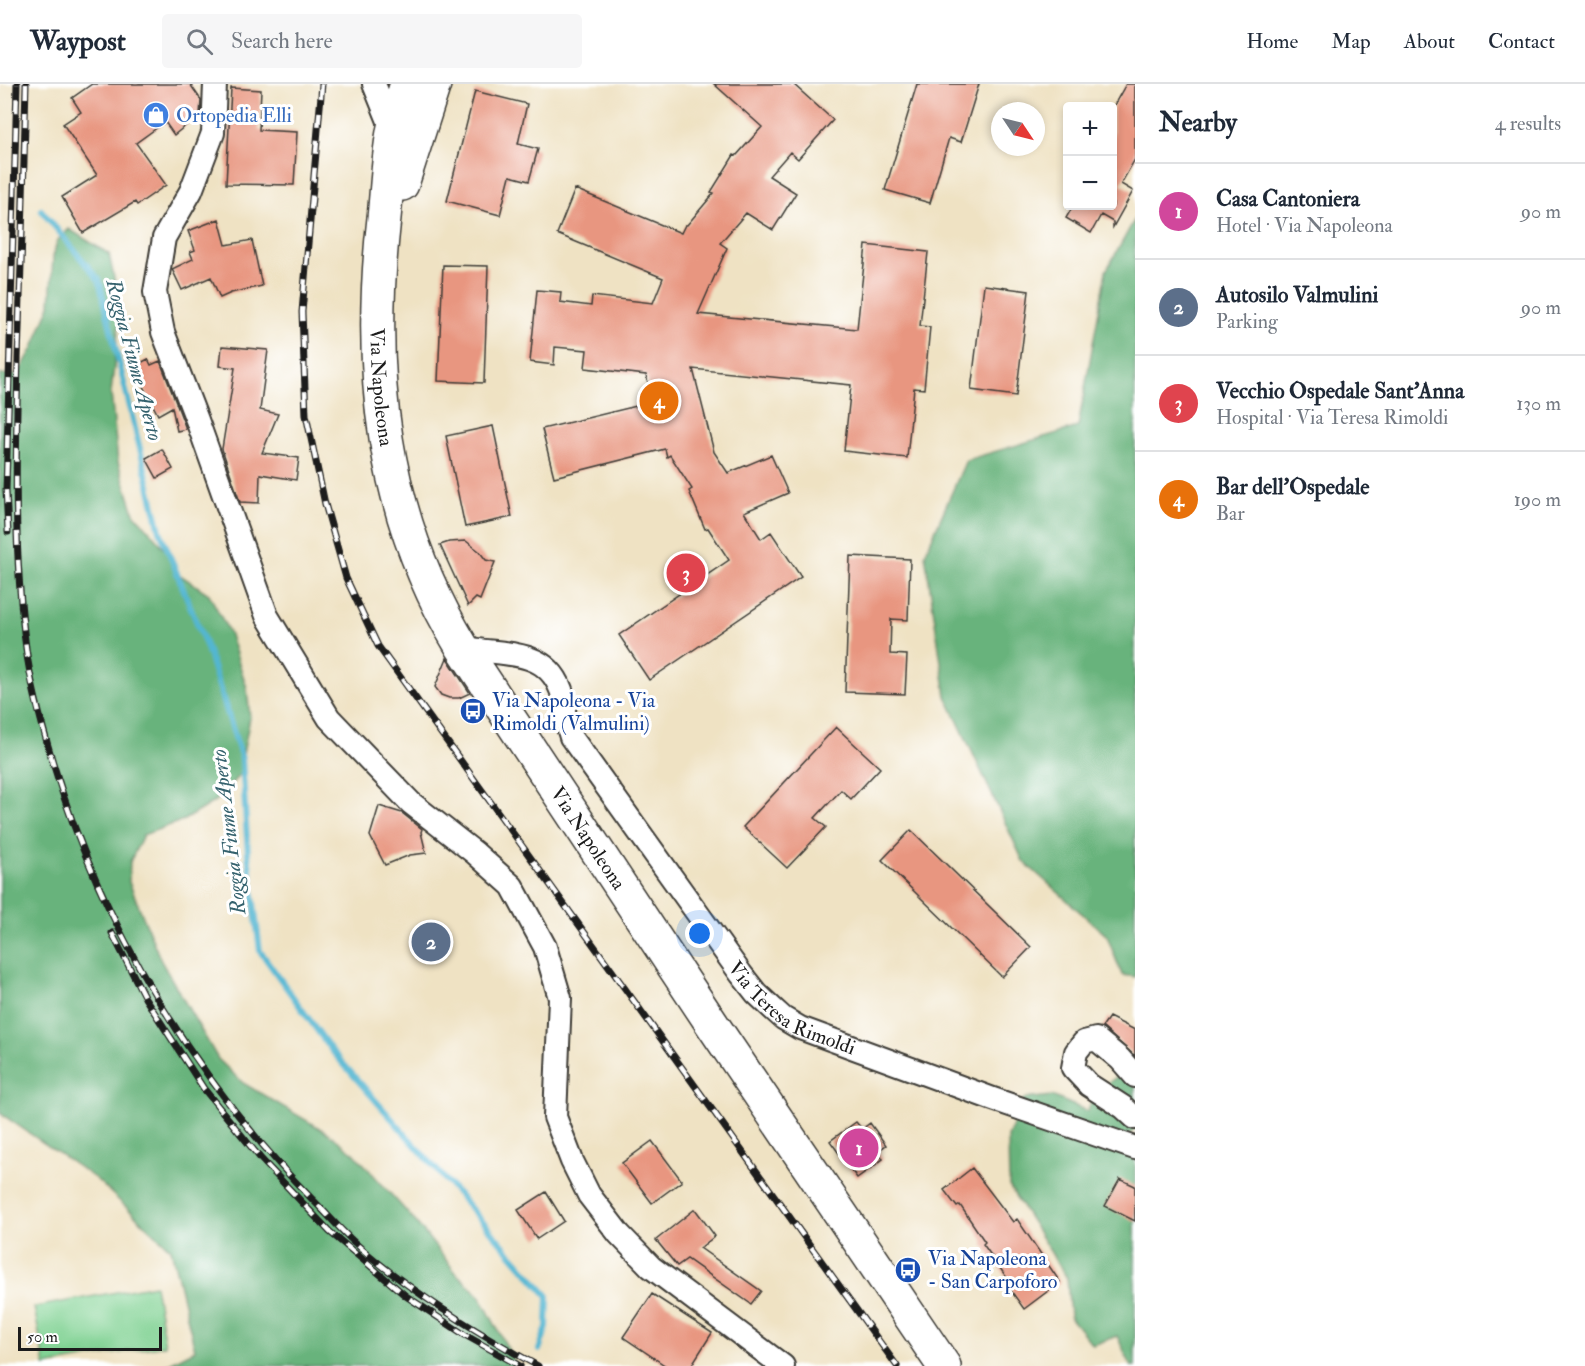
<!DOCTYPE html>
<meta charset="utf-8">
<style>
:root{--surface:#fff;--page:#f6f6f7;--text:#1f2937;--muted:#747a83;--line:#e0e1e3;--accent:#111827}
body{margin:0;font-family:"IM FELL Double Pica",serif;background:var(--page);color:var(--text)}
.controls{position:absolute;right:18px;top:18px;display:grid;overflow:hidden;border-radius:6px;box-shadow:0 3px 9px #0003}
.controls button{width:54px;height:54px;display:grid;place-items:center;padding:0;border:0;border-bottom:2px solid var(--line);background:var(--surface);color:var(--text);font:30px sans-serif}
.compass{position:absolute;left:991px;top:18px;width:54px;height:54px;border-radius:50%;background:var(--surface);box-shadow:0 3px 9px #0003;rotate:125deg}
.scale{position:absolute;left:18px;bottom:15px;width:144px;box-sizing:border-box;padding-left:6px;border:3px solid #1c1c1c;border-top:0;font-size:16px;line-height:21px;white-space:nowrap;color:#1c1c1c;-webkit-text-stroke:4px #fff;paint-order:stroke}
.you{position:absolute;left:700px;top:850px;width:21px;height:21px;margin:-15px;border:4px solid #fff;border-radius:50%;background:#1a73e8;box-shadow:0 0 0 9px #1a73e833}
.badge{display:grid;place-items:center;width:39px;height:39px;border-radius:50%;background:var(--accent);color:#fff;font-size:20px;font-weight:700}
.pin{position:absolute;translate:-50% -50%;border:3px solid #fff;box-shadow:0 2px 6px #0006}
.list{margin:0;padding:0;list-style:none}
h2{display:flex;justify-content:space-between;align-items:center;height:78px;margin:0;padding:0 24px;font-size:26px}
h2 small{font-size:20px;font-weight:400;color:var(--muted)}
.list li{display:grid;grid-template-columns:39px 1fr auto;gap:18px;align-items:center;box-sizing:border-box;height:96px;padding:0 24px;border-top:2px solid var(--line)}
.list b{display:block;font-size:22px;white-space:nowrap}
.list p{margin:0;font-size:20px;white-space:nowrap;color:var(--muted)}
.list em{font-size:20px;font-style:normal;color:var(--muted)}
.icon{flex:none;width:33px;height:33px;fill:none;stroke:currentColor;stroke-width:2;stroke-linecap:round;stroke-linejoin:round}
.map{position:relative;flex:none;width:1135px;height:1282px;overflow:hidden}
header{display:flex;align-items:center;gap:36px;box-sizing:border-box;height:84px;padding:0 30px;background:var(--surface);border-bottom:2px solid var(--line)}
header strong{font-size:28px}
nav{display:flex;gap:33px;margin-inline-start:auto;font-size:21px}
.search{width:420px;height:54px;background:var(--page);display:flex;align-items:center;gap:15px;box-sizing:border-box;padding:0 21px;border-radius:6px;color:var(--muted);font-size:22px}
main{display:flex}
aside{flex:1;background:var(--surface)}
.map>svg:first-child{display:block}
</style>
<header>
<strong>Waypost</strong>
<div class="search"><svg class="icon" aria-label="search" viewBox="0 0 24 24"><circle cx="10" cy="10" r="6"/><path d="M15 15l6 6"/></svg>Search here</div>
<nav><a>Home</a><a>Map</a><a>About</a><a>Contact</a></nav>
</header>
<main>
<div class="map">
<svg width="1135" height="1282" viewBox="0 0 1135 1282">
<rect width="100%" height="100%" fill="#fff"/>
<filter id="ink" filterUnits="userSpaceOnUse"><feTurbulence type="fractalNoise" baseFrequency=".0167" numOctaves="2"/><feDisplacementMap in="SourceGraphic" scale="12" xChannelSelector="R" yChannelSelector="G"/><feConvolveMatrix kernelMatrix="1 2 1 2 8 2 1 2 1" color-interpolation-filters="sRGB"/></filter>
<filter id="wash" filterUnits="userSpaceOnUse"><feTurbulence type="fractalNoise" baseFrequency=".008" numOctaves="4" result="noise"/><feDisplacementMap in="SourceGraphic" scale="24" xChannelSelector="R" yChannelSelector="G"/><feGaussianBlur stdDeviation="1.35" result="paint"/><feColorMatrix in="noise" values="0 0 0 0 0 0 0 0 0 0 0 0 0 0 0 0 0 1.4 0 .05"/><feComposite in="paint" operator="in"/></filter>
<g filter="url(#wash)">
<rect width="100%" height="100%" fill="#efe2c3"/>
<path fill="#7fd192" stroke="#4e7657" stroke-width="1.5" d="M 155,1201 L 165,1261 L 45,1282 L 34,1223 Z"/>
<path fill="#67b37c" stroke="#42684c" stroke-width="1.5" d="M 1135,135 L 1135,893 L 1122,891 L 1107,852 L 1023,777 L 946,612 L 925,470 L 966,376 L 1078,343 L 1106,187 Z
M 69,145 L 109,170 L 116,203 L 119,240 L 111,309 L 118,378 L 134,429 L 169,470 L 177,489 L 209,510 L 229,548 L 247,604 L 250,634 L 242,675 L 242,688 L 217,716 L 184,736 L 143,751 L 130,778 L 129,798 L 161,877 L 218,975 L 243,999 L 328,1049 L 354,1069 L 415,1137 L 457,1190 L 480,1212 L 517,1282 L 164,1282 L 195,1266 L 171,1165 L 96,1095 L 0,1029 L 0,291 L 18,290 L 33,264 L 50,221 L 53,173 L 57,157 Z
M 1122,989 L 1135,996 L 1135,1045 L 1125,1054 L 1135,1058 L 1135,1282 L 1131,1282 L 1117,1252 L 1093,1261 L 1070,1233 L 1067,1194 L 1009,1102 L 1008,1053 L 1024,1015 L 1052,1012 L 1087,1027 L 1096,1008 Z"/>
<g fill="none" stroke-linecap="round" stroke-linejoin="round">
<path stroke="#52b6d1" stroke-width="6" d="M 41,126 L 99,196 L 160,447 L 207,564 L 242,675 L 248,771 L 260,867 L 332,967 L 548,1212 L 547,1243 L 539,1266"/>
</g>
<g id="blocks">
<path fill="#e89680" d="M 92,0 L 190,0 L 201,16 L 200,30 L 174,51 L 165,38 L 136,59 L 166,101 L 137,121 L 135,118 L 83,149 L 62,113 L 97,91 L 63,40 L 81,28 L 72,14 Z
M 714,0 L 793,0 L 833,36 L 798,75 L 790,68 L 769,92 L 796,109 L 773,146 L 746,129 L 720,159 L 727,164 L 698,230 L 857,245 L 866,161 L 928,168 L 920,242 L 930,243 L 924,305 L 914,304 L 907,374 L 844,367 L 851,301 L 693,285 L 714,368 L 728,389 L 771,371 L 788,409 L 744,428 L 761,455 L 771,448 L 801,493 L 649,596 L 619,551 L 729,476 L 708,444 L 705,445 L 689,407 L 692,405 L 670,371 L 667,373 L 665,365 L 554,393 L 542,345 L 653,318 L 646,291 L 585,284 L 587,266 L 555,263 L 554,281 L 530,278 L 537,206 L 561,208 L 560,218 L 591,222 L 592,212 L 653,219 L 663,194 L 557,150 L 575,105 L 681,149 L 685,141 L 687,141 L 714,109 L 711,108 L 734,71 L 736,72 L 762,43 Z
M 917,0 L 979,0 L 961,58 L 949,54 L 930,119 L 885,106 Z
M 1126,0 L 1135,0 L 1135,75 L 1121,100 L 1133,107 L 1113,143 L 1113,138 L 1101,131 L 1091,149 L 1066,134 L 1073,122 L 1113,122 L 1113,23 Z
M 231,4 L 261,6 L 259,46 L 297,48 L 294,101 L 226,100 Z
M 475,7 L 527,20 L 518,60 L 538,65 L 529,97 L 510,92 L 500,131 L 447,117 Z
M 219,135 L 226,161 L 252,156 L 262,202 L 231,209 L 220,214 L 211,193 L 182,206 L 172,185 L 193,175 L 190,168 L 195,166 L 188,147 Z
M 443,181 L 488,182 L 484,299 L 438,297 Z
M 984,201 L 1029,207 L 1016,312 L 971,306 Z
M 222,262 L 268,266 L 260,326 L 278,330 L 262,369 L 299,374 L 296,396 L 260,390 L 259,419 L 240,418 L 222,365 L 235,284 L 220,282 Z
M 148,275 L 151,281 L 160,277 L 186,345 L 177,347 L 172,323 L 158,331 L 133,283 Z
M 493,342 L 512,433 L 465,443 L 446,352 Z
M 162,365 L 173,385 L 157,394 L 146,374 Z
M 466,457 L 479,467 L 486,476 L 495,478 L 480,516 L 476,514 L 468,522 L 440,461 L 449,458 Z
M 850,472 L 910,475 L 908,536 L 891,535 L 890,570 L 907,571 L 905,610 L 845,608 Z
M 447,574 L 470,609 L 459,614 L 449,614 L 441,611 L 435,603 Z
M 836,643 L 880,684 L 851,715 L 841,706 L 815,734 L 826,743 L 787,784 L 743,743 Z
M 379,722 L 402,729 L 422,745 L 421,748 L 426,769 L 410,771 L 385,781 L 370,752 Z
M 911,746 L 1031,863 L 1002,893 L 882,776 Z
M 1109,933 L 1135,946 L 1135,972 L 1102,943 Z
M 856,1038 L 862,1045 L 870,1039 L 886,1061 L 878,1067 L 883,1075 L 857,1094 L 830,1057 Z
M 652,1057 L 682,1097 L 652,1119 L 622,1079 Z
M 972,1084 L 1013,1138 L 1017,1135 L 1060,1198 L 1024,1225 L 1004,1197 L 1007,1194 L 983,1160 L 985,1158 L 960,1121 L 957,1123 L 944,1106 Z
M 1120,1095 L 1135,1102 L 1135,1137 L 1105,1122 Z
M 546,1108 L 564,1137 L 537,1155 L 518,1126 Z
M 695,1125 L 715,1152 L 700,1164 L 761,1207 L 751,1220 L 687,1175 L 677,1182 L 656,1156 Z
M 652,1210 L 712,1249 L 691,1282 L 666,1282 L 623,1253 Z"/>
</g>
</g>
<g filter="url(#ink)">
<use href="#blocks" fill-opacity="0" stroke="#3c3a35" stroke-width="1.5"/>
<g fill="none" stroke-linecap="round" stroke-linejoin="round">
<defs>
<g id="street">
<path d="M 215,0 L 213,49 L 191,107 L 164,154 L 155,208 L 163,248 L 197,336 L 267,532 L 329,634 L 411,719 L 475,769 L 512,802 L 545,863 L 560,914 L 555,1033 L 572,1077 L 589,1111 L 619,1150 L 651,1183 L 783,1282"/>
<path d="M 374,0 L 393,47"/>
<path id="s1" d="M 462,563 C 501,573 549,561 563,612 C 565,618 564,625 564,631 C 566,638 569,646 571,653 L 741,890 L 756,909 L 772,924 L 783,934 L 800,944 L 993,1015 L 1135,1064"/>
<path d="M 1135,992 L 1120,975 L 1096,955 L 1084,958 L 1076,968 L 1073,984 L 1089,1001 L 1123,1023 L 1135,1034"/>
</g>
<g id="primary">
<path id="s2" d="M 407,0 C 402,16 396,32 393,48 C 388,76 387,105 384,134 C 367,286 381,430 462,563 L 714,943 L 944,1282"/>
<path d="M 402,100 L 434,0"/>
</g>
</defs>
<use href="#street" stroke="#3c3a35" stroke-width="26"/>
<use href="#primary" stroke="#3c3a35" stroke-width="36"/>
<use href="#street" stroke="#fff" stroke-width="22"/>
<use href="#primary" stroke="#fff" stroke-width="33"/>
<defs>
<path id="rail" d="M 26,0 C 24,92 21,183 18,275 C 16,371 13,468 26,564 C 31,603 42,642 53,679 C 102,843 193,993 312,1115 C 326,1129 339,1144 354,1158 C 406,1205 476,1248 538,1282
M 322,0 L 302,228 L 306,331 L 325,420 L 346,494 L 378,562 L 897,1282
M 8,448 L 6,406 L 17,0
M 112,849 L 145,914 L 204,1005 L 261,1075 L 330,1148 L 406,1212 L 465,1251 L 520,1282"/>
</defs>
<use href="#rail" stroke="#1c1c1c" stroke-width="7"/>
<use href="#rail" stroke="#fff" stroke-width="4.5" stroke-dasharray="14" stroke-linecap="butt"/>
</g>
</g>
<defs>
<symbol id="shop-disc" viewBox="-11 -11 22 22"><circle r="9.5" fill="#3f7fe0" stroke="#fff"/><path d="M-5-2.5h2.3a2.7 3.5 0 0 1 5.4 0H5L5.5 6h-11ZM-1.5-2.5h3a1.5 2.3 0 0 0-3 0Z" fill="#fff"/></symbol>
<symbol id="bus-disc" viewBox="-11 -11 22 22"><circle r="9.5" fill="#1a4fb4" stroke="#fff"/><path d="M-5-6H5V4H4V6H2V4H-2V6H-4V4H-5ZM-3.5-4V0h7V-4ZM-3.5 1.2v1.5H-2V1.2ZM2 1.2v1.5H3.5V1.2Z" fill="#fff"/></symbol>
</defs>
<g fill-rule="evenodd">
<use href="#shop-disc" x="141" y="16" width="30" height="30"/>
<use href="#bus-disc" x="458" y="612" width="30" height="30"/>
<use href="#bus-disc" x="893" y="1171" width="30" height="30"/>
</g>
<g text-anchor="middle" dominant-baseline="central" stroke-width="6" stroke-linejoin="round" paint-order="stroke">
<g font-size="20" fill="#366cbe" stroke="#fff" text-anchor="start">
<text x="176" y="31">Ortopedia Elli</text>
</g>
<g font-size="20" fill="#1c1c1c" stroke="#fff">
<text stroke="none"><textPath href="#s2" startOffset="306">Via Napoleona</textPath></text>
<text stroke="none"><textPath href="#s2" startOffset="810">Via Napoleona</textPath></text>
<text stroke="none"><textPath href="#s1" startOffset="518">Via Teresa Rimoldi</textPath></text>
</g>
<g font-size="20" fill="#164399" stroke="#fff" text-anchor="start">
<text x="492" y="616">Via Napoleona - Via<tspan x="492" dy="23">Rimoldi (Valmulini)</tspan></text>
<text x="928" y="1174">Via Napoleona<tspan x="928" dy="23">- San Carpoforo</tspan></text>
</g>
<g font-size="21" font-style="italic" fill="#34616d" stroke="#fff">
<text transform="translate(134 276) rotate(75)">Roggia Fiume Aperto</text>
<text transform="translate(229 748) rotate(-97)">Roggia Fiume Aperto</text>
</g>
</g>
</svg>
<div class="controls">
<button>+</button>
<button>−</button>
</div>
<svg class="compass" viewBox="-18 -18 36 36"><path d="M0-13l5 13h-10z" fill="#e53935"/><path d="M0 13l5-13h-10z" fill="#747a83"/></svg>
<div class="scale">50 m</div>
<div class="you"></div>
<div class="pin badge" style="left:859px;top:1064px;background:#d1479c">1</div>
<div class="pin badge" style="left:431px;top:858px;background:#5c6f8a">2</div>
<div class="pin badge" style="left:686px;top:489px;background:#e0444e">3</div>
<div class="pin badge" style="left:659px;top:317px;background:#e8710a">4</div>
</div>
<aside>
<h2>Nearby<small>4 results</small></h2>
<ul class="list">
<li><span class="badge" style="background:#d1479c">1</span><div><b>Casa Cantoniera</b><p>Hotel · Via Napoleona</p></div><em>90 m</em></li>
<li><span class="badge" style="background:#5c6f8a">2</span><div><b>Autosilo Valmulini</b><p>Parking</p></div><em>90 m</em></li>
<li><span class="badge" style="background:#e0444e">3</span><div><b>Vecchio Ospedale Sant'Anna</b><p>Hospital · Via Teresa Rimoldi</p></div><em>130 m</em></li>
<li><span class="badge" style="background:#e8710a">4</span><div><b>Bar dell'Ospedale</b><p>Bar</p></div><em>190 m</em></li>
</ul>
</aside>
</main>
